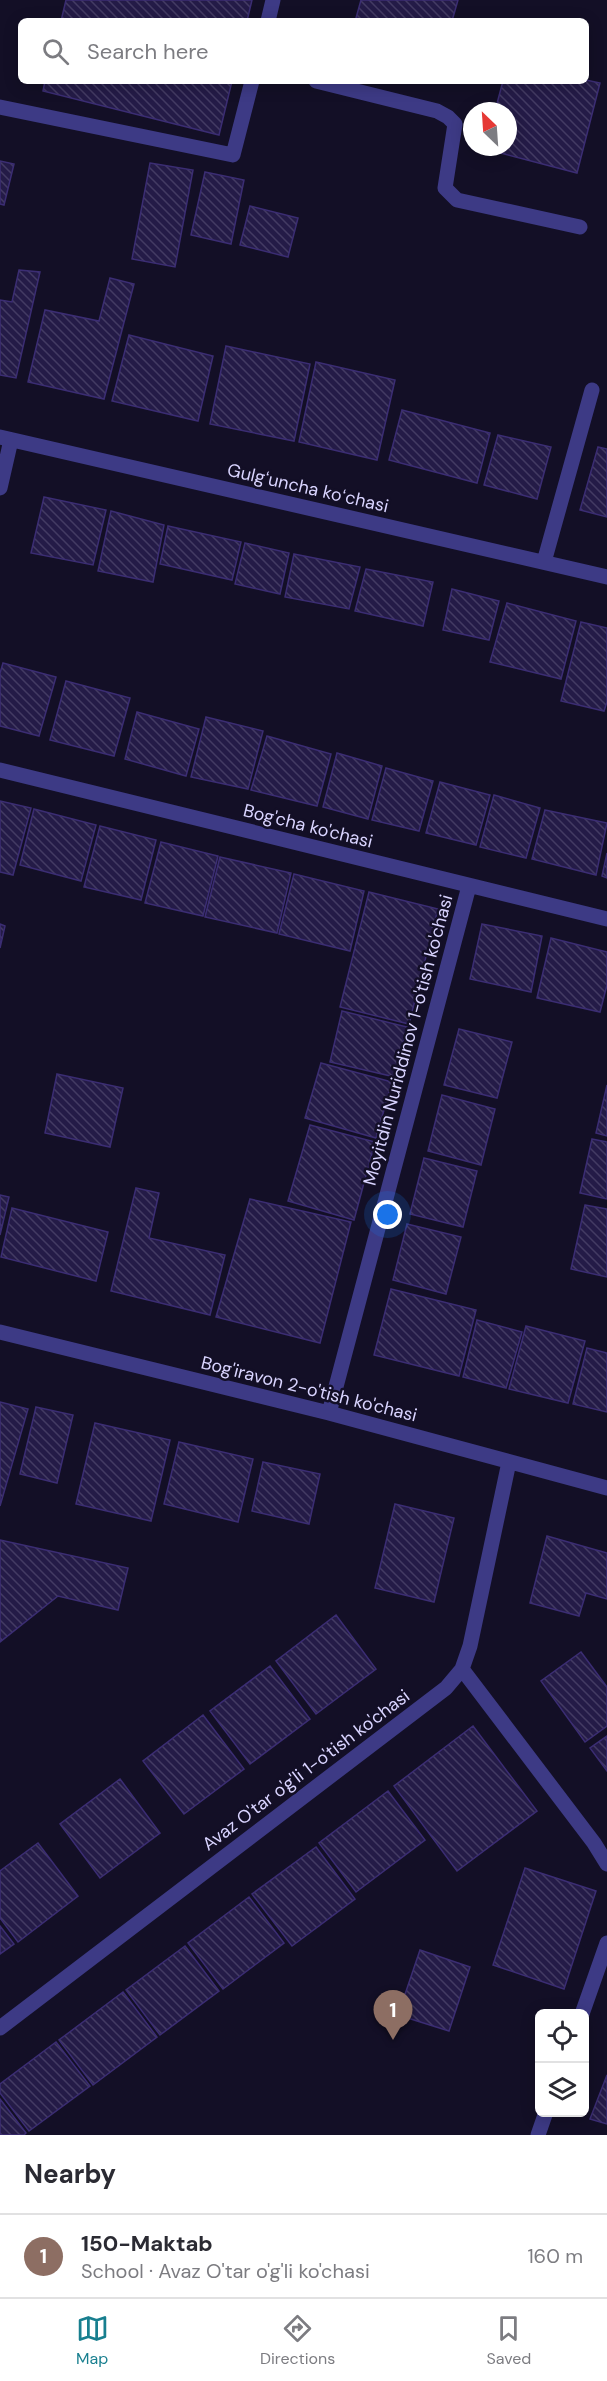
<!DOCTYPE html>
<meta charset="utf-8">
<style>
:root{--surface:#fff;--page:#f2f2f3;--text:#2b2b33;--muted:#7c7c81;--line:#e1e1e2;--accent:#187f8f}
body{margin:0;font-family:"DM Sans",sans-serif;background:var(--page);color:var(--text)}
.controls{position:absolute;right:18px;bottom:18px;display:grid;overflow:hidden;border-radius:9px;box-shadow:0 3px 15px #0003}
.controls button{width:54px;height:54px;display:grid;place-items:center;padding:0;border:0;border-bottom:2px solid var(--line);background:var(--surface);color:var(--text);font:30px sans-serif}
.compass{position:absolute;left:463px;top:102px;width:54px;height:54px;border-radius:50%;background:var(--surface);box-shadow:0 3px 15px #0003;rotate:335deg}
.you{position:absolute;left:388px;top:1215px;width:21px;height:21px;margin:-15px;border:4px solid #fff;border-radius:50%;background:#1a73e8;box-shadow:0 0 0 9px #1a73e833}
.badge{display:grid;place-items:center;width:39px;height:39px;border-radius:50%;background:var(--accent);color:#fff;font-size:20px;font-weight:700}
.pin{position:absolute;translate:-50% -50px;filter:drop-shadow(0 2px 3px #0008)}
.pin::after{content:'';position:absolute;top:32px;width:21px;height:18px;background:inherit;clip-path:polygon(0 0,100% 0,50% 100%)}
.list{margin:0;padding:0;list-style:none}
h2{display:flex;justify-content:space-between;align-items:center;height:78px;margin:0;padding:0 24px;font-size:26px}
h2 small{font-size:20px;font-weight:400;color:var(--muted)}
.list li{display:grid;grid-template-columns:39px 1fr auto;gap:18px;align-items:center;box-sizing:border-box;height:84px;padding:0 24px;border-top:2px solid var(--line)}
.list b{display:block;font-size:22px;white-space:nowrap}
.list p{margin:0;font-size:20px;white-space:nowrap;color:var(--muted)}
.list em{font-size:20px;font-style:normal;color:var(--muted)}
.icon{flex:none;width:33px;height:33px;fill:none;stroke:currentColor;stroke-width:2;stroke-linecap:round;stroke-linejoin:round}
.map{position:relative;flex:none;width:607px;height:2135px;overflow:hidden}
.search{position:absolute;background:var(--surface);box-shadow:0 3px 15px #0003;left:18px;right:18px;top:18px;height:66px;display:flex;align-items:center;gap:15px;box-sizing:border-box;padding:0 21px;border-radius:9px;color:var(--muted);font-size:22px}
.sheet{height:162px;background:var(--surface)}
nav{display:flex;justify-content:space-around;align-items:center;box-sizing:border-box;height:84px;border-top:2px solid var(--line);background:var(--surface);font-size:16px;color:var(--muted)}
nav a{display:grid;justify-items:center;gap:3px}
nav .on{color:var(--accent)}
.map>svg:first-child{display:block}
</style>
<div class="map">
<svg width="607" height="2135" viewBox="0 0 607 2135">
<defs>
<pattern id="building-back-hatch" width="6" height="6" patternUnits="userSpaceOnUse" patternTransform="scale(1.5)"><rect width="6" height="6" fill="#241b47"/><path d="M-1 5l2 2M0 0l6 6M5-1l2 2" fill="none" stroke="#433b63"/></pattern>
</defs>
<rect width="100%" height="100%" fill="#130f26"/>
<path fill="url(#building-back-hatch)" stroke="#3b2d73" stroke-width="1.5" d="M 66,0 L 252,0 L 247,21 L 61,21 Z
M 361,0 L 458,0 L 452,21 L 368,21 L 356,18 Z
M 586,80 L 600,83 L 577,173 L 485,149 L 508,147 L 508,111 L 495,111 L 503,81 Z
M 45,81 L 232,81 L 219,135 L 43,91 Z
M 0,161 L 14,164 L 4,205 L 0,204 Z
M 150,163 L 193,170 L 175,267 L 132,259 Z
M 205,172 L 244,180 L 231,244 L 191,235 Z
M 250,206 L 298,218 L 288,257 L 240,245 Z
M 19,270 L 40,272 L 16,378 L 0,375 L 0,300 L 12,302 Z
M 110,278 L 134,284 L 104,399 L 28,382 L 45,310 L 99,321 Z
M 129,335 L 213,356 L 198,421 L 112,401 Z
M 226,346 L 310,364 L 294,441 L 210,424 Z
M 316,362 L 395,380 L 377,460 L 299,442 Z
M 402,410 L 490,433 L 477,483 L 389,460 Z
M 498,435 L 551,447 L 537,499 L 484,485 Z
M 598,447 L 607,449 L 607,517 L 580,510 Z
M 44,497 L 106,510 L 93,565 L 31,553 Z
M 111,511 L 164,525 L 153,582 L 98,571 Z
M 168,526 L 241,542 L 232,580 L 160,564 Z
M 245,543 L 289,553 L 280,594 L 235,584 Z
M 294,554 L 360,567 L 349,609 L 285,597 Z
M 366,569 L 433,582 L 423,626 L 355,611 Z
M 452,589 L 499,601 L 489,640 L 443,630 Z
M 507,603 L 576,621 L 561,679 L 490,662 Z
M 581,622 L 607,628 L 607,702 L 604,711 L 561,701 Z
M 3,663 L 56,677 L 39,736 L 0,726 L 0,673 Z
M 66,681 L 130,698 L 114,756 L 50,740 Z
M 137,712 L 199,729 L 186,776 L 125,759 Z
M 206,717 L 263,731 L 248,789 L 191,777 Z
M 267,736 L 331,754 L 317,806 L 251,790 Z
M 337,753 L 382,766 L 368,819 L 323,807 Z
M 386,768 L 433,781 L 419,831 L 372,820 Z
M 440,782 L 490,795 L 476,845 L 426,833 Z
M 494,795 L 540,808 L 526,858 L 480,847 Z
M 0,801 L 31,808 L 13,875 L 0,872 Z
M 34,809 L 96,825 L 81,881 L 20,865 Z
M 545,810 L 607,823 L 596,875 L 532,859 Z
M 100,826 L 156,840 L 141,900 L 84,887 Z
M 161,842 L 218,856 L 203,916 L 145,903 Z
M 607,853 L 607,878 L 602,876 Z
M 220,857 L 291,873 L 277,933 L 205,917 Z
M 294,874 L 364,891 L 350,951 L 279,934 Z
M 369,892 L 438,909 L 409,1024 L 340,1007 Z
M 0,924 L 5,926 L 0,948 Z
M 482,924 L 542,936 L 531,992 L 470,979 Z
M 551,938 L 607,952 L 607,985 L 600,1012 L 537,998 Z
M 342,1011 L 407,1027 L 395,1077 L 330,1062 Z
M 459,1029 L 512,1042 L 497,1098 L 444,1085 Z
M 321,1063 L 392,1082 L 376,1138 L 305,1118 Z
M 57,1074 L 123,1088 L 110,1147 L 45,1133 Z
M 607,1085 L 607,1136 L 596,1133 Z
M 442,1095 L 495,1109 L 481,1165 L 428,1151 Z
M 310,1125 L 375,1142 L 354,1220 L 288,1201 Z
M 592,1139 L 607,1142 L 607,1199 L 580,1193 Z
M 424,1158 L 477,1171 L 463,1227 L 410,1214 Z
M 136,1188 L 159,1193 L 149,1238 L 225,1255 L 210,1315 L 111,1291 Z
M 0,1195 L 9,1197 L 0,1235 Z
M 250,1199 L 351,1222 L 320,1343 L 216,1317 Z
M 585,1205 L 607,1209 L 607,1277 L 571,1269 Z
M 12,1208 L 108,1232 L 96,1281 L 1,1257 Z
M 407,1224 L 461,1237 L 446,1294 L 393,1280 Z
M 391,1289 L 476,1310 L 459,1376 L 374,1355 Z
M 477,1320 L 522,1332 L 506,1388 L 463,1377 Z
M 526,1326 L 585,1341 L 568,1403 L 509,1389 Z
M 587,1348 L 607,1353 L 607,1412 L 573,1404 Z
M 0,1402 L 28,1409 L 0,1506 Z
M 36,1407 L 73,1415 L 57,1483 L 20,1474 Z
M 95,1423 L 170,1440 L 151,1521 L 76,1504 Z
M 179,1442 L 253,1459 L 238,1522 L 164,1504 Z
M 263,1462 L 320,1474 L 309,1524 L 252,1511 Z
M 395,1504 L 454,1518 L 434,1602 L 375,1588 Z
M 547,1536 L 607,1553 L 607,1599 L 586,1593 L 579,1616 L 530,1603 Z
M 0,1540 L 128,1568 L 118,1610 L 58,1596 L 0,1642 Z
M 336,1615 L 376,1669 L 316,1714 L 276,1661 Z
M 581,1652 L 607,1687 L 607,1726 L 585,1742 L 541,1681 Z
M 270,1666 L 310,1719 L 250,1764 L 210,1711 Z
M 203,1715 L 244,1769 L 184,1814 L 143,1761 Z
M 473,1726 L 537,1811 L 457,1871 L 394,1786 Z
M 607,1736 L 607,1771 L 590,1748 Z
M 120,1779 L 160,1833 L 100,1878 L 60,1824 Z
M 388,1791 L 425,1840 L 356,1892 L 319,1843 Z
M 38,1843 L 78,1896 L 18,1942 L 0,1918 L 0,1871 Z
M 316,1847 L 355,1899 L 292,1946 L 252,1894 Z
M 525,1868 L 596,1891 L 564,1989 L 493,1965 Z
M 249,1897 L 284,1943 L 223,1989 L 188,1943 Z
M 0,1926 L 14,1944 L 0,1954 Z
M 185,1946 L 219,1991 L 160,2035 L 126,1990 Z
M 420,1950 L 470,1967 L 449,2031 L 398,2015 Z
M 123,1992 L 157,2037 L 93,2085 L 59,2040 Z
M 56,2042 L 90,2086 L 29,2131 L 0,2093 L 0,2084 Z
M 607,2075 L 607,2124 L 590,2119 Z
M 0,2099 L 26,2133 L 24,2135 L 0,2135 Z"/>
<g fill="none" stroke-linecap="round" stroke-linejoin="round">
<path stroke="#3d3a85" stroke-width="15" d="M 268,21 L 273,0
M 316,81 L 437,111 L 448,117 L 455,124 L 445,188 L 457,200 L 580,227
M 0,107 L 233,155 L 252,81
M 0,437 L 607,577
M 0,488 L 11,440
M 544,562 L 592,390
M 0,770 L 607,919
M 0,1332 L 329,1413 L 607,1488
M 329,1413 L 469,886
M 462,1669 L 594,1843 L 607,1864
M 582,2014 L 607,1943
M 0,2028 L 446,1688 L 462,1669 L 470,1646 L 509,1462
M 538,2135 L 546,2112"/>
</g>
<g text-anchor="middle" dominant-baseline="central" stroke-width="5" stroke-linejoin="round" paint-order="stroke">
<g font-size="18" fill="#d9d4ff" stroke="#130f26">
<text transform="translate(308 488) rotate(13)">Gulgʻuncha koʻchasi</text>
<text transform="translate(308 826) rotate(14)">Bog'cha ko'chasi</text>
<text transform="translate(408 1040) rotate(-75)">Moyitdin Nuriddinov 1-o'tish ko'chasi</text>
<text transform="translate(309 1389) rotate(14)">Bog'iravon 2-o'tish ko'chasi</text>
<text transform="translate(306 1770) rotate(-37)">Avaz O'tar o'g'li 1-o'tish ko'chasi</text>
</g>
</g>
</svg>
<div class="controls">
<button><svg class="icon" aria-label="locate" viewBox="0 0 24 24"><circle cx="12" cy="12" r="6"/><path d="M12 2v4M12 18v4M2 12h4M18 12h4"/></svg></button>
<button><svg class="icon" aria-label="layers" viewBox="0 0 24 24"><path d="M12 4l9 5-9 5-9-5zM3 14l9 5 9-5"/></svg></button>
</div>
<svg class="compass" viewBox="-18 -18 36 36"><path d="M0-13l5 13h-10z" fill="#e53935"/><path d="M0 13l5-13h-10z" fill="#7c7c81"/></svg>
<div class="you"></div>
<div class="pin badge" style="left:393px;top:2040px;background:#8d6e63">1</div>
<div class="search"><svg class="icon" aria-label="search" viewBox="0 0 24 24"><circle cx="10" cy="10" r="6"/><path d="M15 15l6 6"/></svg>Search here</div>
</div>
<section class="sheet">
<h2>Nearby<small></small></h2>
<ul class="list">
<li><span class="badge" style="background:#8d6e63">1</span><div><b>150-Maktab</b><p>School · Avaz O'tar o'g'li ko'chasi</p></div><em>160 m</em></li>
</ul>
</section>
<nav>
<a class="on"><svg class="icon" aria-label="map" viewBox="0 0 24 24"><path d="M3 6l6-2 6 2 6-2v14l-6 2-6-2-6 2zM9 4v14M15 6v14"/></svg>Map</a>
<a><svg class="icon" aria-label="directions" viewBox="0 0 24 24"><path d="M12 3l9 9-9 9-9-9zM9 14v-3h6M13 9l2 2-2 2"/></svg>Directions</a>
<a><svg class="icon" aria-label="saved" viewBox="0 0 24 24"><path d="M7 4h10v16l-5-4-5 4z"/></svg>Saved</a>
</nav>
